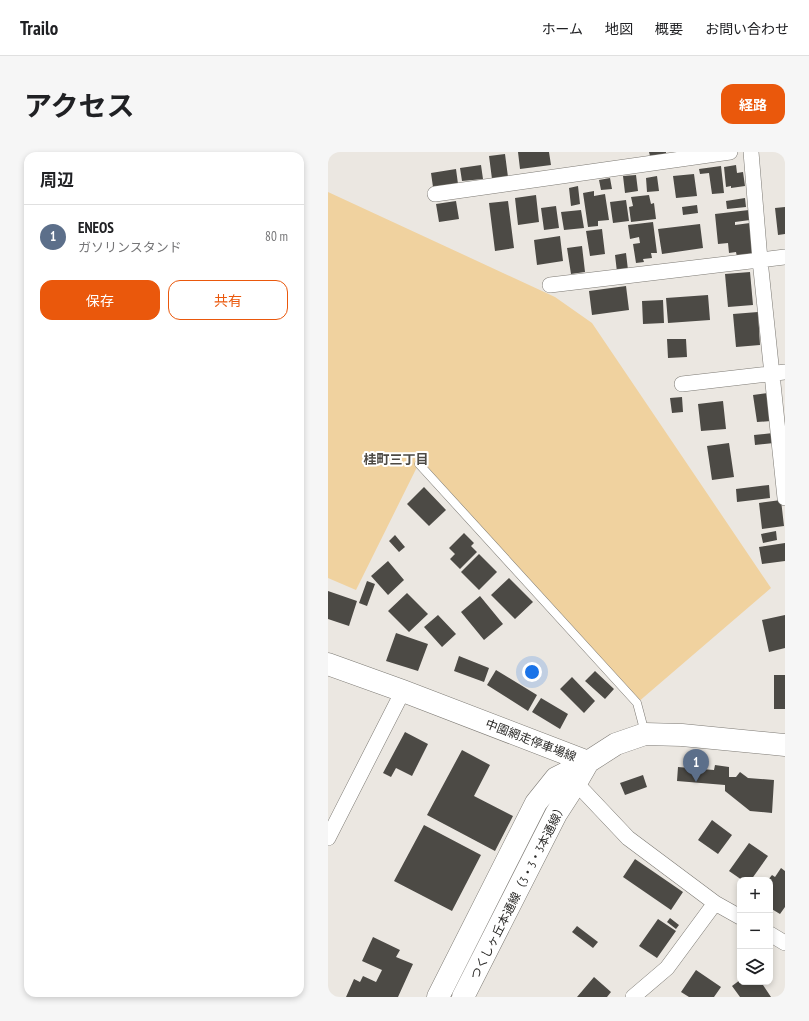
<!DOCTYPE html>
<html lang="ja">
<meta charset="utf-8">
<style>
:root{--surface:#fff;--page:#f6f6f6;--text:#202124;--muted:#757577;--line:#e0e0e0;--accent:#ea580c}
body{margin:0;font-family:"PT Sans Narrow","Noto Sans JP",sans-serif;background:var(--page);color:var(--text)}
.controls{position:absolute;right:12px;bottom:12px;display:grid;overflow:hidden;border-radius:8px;box-shadow:0 2px 6px #0003}
.controls button{width:36px;height:36px;display:grid;place-items:center;padding:0;border:0;border-bottom:1px solid var(--line);background:var(--surface);color:var(--text);font:20px sans-serif}
.you{position:absolute;left:204px;top:520px;width:14px;height:14px;margin:-10px;border:3px solid #fff;border-radius:50%;background:#1a73e8;box-shadow:0 0 0 6px #1a73e833}
.badge{display:grid;place-items:center;width:26px;height:26px;border-radius:50%;background:var(--accent);color:#fff;font-size:13px;font-weight:700}
.pin{position:absolute;translate:-50% -33px;filter:drop-shadow(0 1px 2px #0008)}
.pin::after{content:'';position:absolute;top:21px;width:14px;height:12px;background:inherit;clip-path:polygon(0 0,100% 0,50% 100%)}
.list{margin:0;padding:0;list-style:none}
h2{display:flex;justify-content:space-between;align-items:center;height:52px;margin:0;padding:0 16px;font-size:17px}
h2 small{font-size:13px;font-weight:400;color:var(--muted)}
.list li{display:grid;grid-template-columns:26px 1fr auto;gap:12px;align-items:center;box-sizing:border-box;height:64px;padding:0 16px;border-top:1px solid var(--line)}
.list b{display:block;font-size:15px;white-space:nowrap}
.list p{margin:0;font-size:13px;white-space:nowrap;color:var(--muted)}
.list em{font-size:13px;font-style:normal;color:var(--muted)}
.actions{display:flex;gap:8px;padding:12px 16px}
.actions a{flex:1;padding:9px 0;border:1px solid var(--accent);border-radius:12px;text-align:center;font-size:14px;color:var(--accent)}
.actions .main{background:var(--accent);color:#fff}
.icon{flex:none;width:22px;height:22px;fill:none;stroke:currentColor;stroke-width:2;stroke-linecap:round;stroke-linejoin:round}
.map{position:relative;flex:none;width:457px;height:845px;overflow:hidden;border-radius:12px}
header{display:flex;align-items:center;gap:24px;box-sizing:border-box;height:56px;padding:0 20px;background:var(--surface);border-bottom:1px solid var(--line)}
header strong{font-size:19px}
nav{display:flex;gap:22px;margin-inline-start:auto;font-size:14px}
.intro{display:flex;align-items:center;justify-content:space-between;box-sizing:border-box;height:96px;padding:0 24px}
h1{margin:0;font-size:28px}
.button{padding:10px 18px;border-radius:12px;background:var(--accent);color:#fff;font-size:14px;font-weight:700}
main{display:flex;gap:24px;padding:0 24px}
aside{flex:1;background:var(--surface);border-radius:12px;box-shadow:0 2px 6px #0003}
.map>svg:first-child{display:block}
</style>
<header>
<strong>Trailo</strong>
<nav><a>ホーム</a><a>地図</a><a>概要</a><a>お問い合わせ</a></nav>
</header>
<div class="intro"><h1>アクセス</h1><a class="button">経路</a></div>
<main>
<aside>
<h2>周辺<small></small></h2>
<ul class="list">
<li><span class="badge" style="background:#5c6f8a">1</span><div><b>ENEOS</b><p>ガソリンスタンド</p></div><em>80 m</em></li>
</ul>
<div class="actions"><a class="main">保存</a><a>共有</a></div>
</aside>
<div class="map">
<svg width="457" height="845" viewBox="0 0 457 845">
<rect width="100%" height="100%" fill="#ebe7e1"/>
<path fill="#f0d29f" d="M 0,40 L 227,145 L 264,171 L 443,436 L 309,551 L 90,313 L 28,438 L 0,426 Z"/>
<path fill="#4c4a45" d="M 190,0 L 221,0 L 223,13 L 192,17 Z
M 321,0 L 338,0 L 338,2 L 322,4 Z
M 177,2 L 180,25 L 164,27 L 161,4 Z
M 153,13 L 155,27 L 134,29 L 132,16 Z
M 408,13 L 409,21 L 415,20 L 417,34 L 403,36 L 403,34 L 398,35 L 396,15 Z
M 393,14 L 396,41 L 384,42 L 381,21 L 372,22 L 371,17 Z
M 128,17 L 130,32 L 105,35 L 103,21 Z
M 366,22 L 369,44 L 348,46 L 345,24 Z
M 308,23 L 310,39 L 297,41 L 295,24 Z
M 329,24 L 331,39 L 319,40 L 318,26 Z
M 282,26 L 284,37 L 273,38 L 271,28 Z
M 250,34 L 252,52 L 243,54 L 241,36 Z
M 266,39 L 266,44 L 277,42 L 281,68 L 270,69 L 270,74 L 260,75 L 255,41 Z
M 208,43 L 211,70 L 190,73 L 187,46 Z
M 321,43 L 323,52 L 326,51 L 328,67 L 303,70 L 301,55 L 305,54 L 303,45 Z
M 417,46 L 418,55 L 399,57 L 398,49 Z
M 298,48 L 301,69 L 285,71 L 282,50 Z
M 128,49 L 131,67 L 111,70 L 108,52 Z
M 180,49 L 186,96 L 167,99 L 161,51 Z
M 369,53 L 370,61 L 355,63 L 354,55 Z
M 228,54 L 231,76 L 216,78 L 213,56 Z
M 457,55 L 457,82 L 450,83 L 447,56 Z
M 253,58 L 256,76 L 236,78 L 233,60 Z
M 421,58 L 422,68 L 407,70 L 407,73 L 422,71 L 426,103 L 409,105 L 408,100 L 401,101 L 400,91 L 390,92 L 387,62 Z
M 325,70 L 329,101 L 323,101 L 324,106 L 315,107 L 316,110 L 308,111 L 305,92 L 312,91 L 311,85 L 302,87 L 300,73 Z
M 372,72 L 375,96 L 334,102 L 330,77 Z
M 274,77 L 277,102 L 262,104 L 258,79 Z
M 232,84 L 235,109 L 209,113 L 206,88 Z
M 254,94 L 257,120 L 243,122 L 239,96 Z
M 298,101 L 300,118 L 289,120 L 287,103 Z
M 422,120 L 425,153 L 400,155 L 397,122 Z
M 298,134 L 301,158 L 264,163 L 261,139 Z
M 380,143 L 382,168 L 340,171 L 338,146 Z
M 335,148 L 336,171 L 315,172 L 314,149 Z
M 430,160 L 432,193 L 408,195 L 405,162 Z
M 339,187 L 358,187 L 359,205 L 340,206 Z
M 440,241 L 443,269 L 429,270 L 425,243 Z
M 354,245 L 355,260 L 344,261 L 342,246 Z
M 395,249 L 398,277 L 373,279 L 370,252 Z
M 445,281 L 446,291 L 427,293 L 426,283 Z
M 401,291 L 406,325 L 384,328 L 379,294 Z
M 441,333 L 442,346 L 409,350 L 408,337 Z
M 96,335 L 118,358 L 101,374 L 79,352 Z
M 453,348 L 456,374 L 434,377 L 431,351 Z
M 448,379 L 449,388 L 435,391 L 433,382 Z
M 136,381 L 146,391 L 143,394 L 149,400 L 132,417 L 122,407 L 127,402 L 121,396 Z
M 67,383 L 77,395 L 71,400 L 61,389 Z
M 457,391 L 457,409 L 434,412 L 431,395 Z
M 151,402 L 169,420 L 151,438 L 133,420 Z
M 60,409 L 76,428 L 60,443 L 43,424 Z
M 181,426 L 205,450 L 187,467 L 163,443 Z
M 39,429 L 47,432 L 39,454 L 31,451 Z
M 0,439 L 29,449 L 21,474 L 0,467 Z
M 79,441 L 100,462 L 81,480 L 60,459 Z
M 152,444 L 175,472 L 156,488 L 133,460 Z
M 110,463 L 128,482 L 114,495 L 96,475 Z
M 457,463 L 457,496 L 441,500 L 434,468 Z
M 68,481 L 100,492 L 90,519 L 58,509 Z
M 131,504 L 161,516 L 156,530 L 126,519 Z
M 168,518 L 209,543 L 200,559 L 159,533 Z
M 267,519 L 286,537 L 277,547 L 257,529 Z
M 446,523 L 457,523 L 457,557 L 446,557 Z
M 244,525 L 267,549 L 256,561 L 232,537 Z
M 213,546 L 240,562 L 232,577 L 204,560 Z
M 77,580 L 100,592 L 84,624 L 68,616 L 63,625 L 55,621 Z
M 134,598 L 162,613 L 146,644 L 185,664 L 167,699 L 99,663 Z
M 387,613 L 401,615 L 401,625 L 408,625 L 412,620 L 420,626 L 446,628 L 444,661 L 422,659 L 397,639 L 397,633 L 349,629 L 350,615 L 386,618 Z
M 315,623 L 319,635 L 297,643 L 292,631 Z
M 384,668 L 404,683 L 390,702 L 370,688 Z
M 96,673 L 153,703 L 124,759 L 66,729 Z
M 421,691 L 440,704 L 423,728 L 414,728 L 401,719 Z
M 307,707 L 355,740 L 343,758 L 295,725 Z
M 453,716 L 457,719 L 457,755 L 452,762 L 442,756 L 442,728 L 440,728 L 444,723 L 447,725 Z
M 342,766 L 351,773 L 348,777 L 339,770 Z
M 330,767 L 348,779 L 329,806 L 311,794 Z
M 249,774 L 270,790 L 265,796 L 244,780 Z
M 45,785 L 72,798 L 68,805 L 85,812 L 70,845 L 18,845 L 26,827 L 32,830 L 35,824 L 48,830 L 54,818 L 34,809 Z
M 368,818 L 393,835 L 386,845 L 361,845 L 353,840 Z
M 266,825 L 283,840 L 279,845 L 249,845 Z
M 412,828 L 412,830 L 433,830 L 443,845 L 412,845 L 404,834 Z"/>
<g fill="none" stroke-linecap="round" stroke-linejoin="round">
<defs>
<path id="lane" d="M 91,312 L 309,551 L 317,581"/>
<path id="street" d="M 423,0 L 432,108 L 457,346
M 107,42 L 402,0
M 222,133 L 457,105
M 354,232 L 457,220
M 248,631 L 300,686 L 387,751 L 412,765
M 0,686 L 75,539
M 442,782 L 457,791
M 305,845 L 339,816 L 387,751"/>
<path id="secondary" d="M 0,512 L 75,539 L 260,610
M 110,845 L 208,651 L 228,626 L 260,610 L 288,592 L 317,582 L 354,583 L 457,593
M 135,845 L 228,662 L 248,631 L 260,610"/>
</defs>
<use href="#lane" stroke="#7d7a74" stroke-width="9"/>
<use href="#street" stroke="#7d7a74" stroke-width="16"/>
<use href="#secondary" stroke="#7d7a74" stroke-width="23"/>
<use href="#lane" stroke="#fff" stroke-width="8"/>
<use href="#street" stroke="#fff" stroke-width="15"/>
<use href="#secondary" stroke="#fff" stroke-width="22"/>
</g>
<g text-anchor="middle" dominant-baseline="central" stroke-width="4" stroke-linejoin="round" paint-order="stroke">
<g font-size="12" fill="#2a2927" stroke="#fff">
<text transform="translate(203 588) rotate(21)">中園網走停車場線</text>
<text transform="translate(190 739) rotate(-63)">つくしヶ丘本通線（3・3・3本通線）</text>
</g>
<g font-size="13" font-weight="bold" fill="#4c4944" stroke="#fff">
<text x="68" y="307">桂町三丁目</text>
</g>
</g>
</svg>
<div class="controls">
<button>+</button>
<button>−</button>
<button><svg class="icon" aria-label="layers" viewBox="0 0 24 24"><path d="M12 4l9 5-9 5-9-5zM3 14l9 5 9-5"/></svg></button>
</div>
<div class="you"></div>
<div class="pin badge" style="left:368px;top:630px;background:#5c6f8a">1</div>
</div>
</main>
